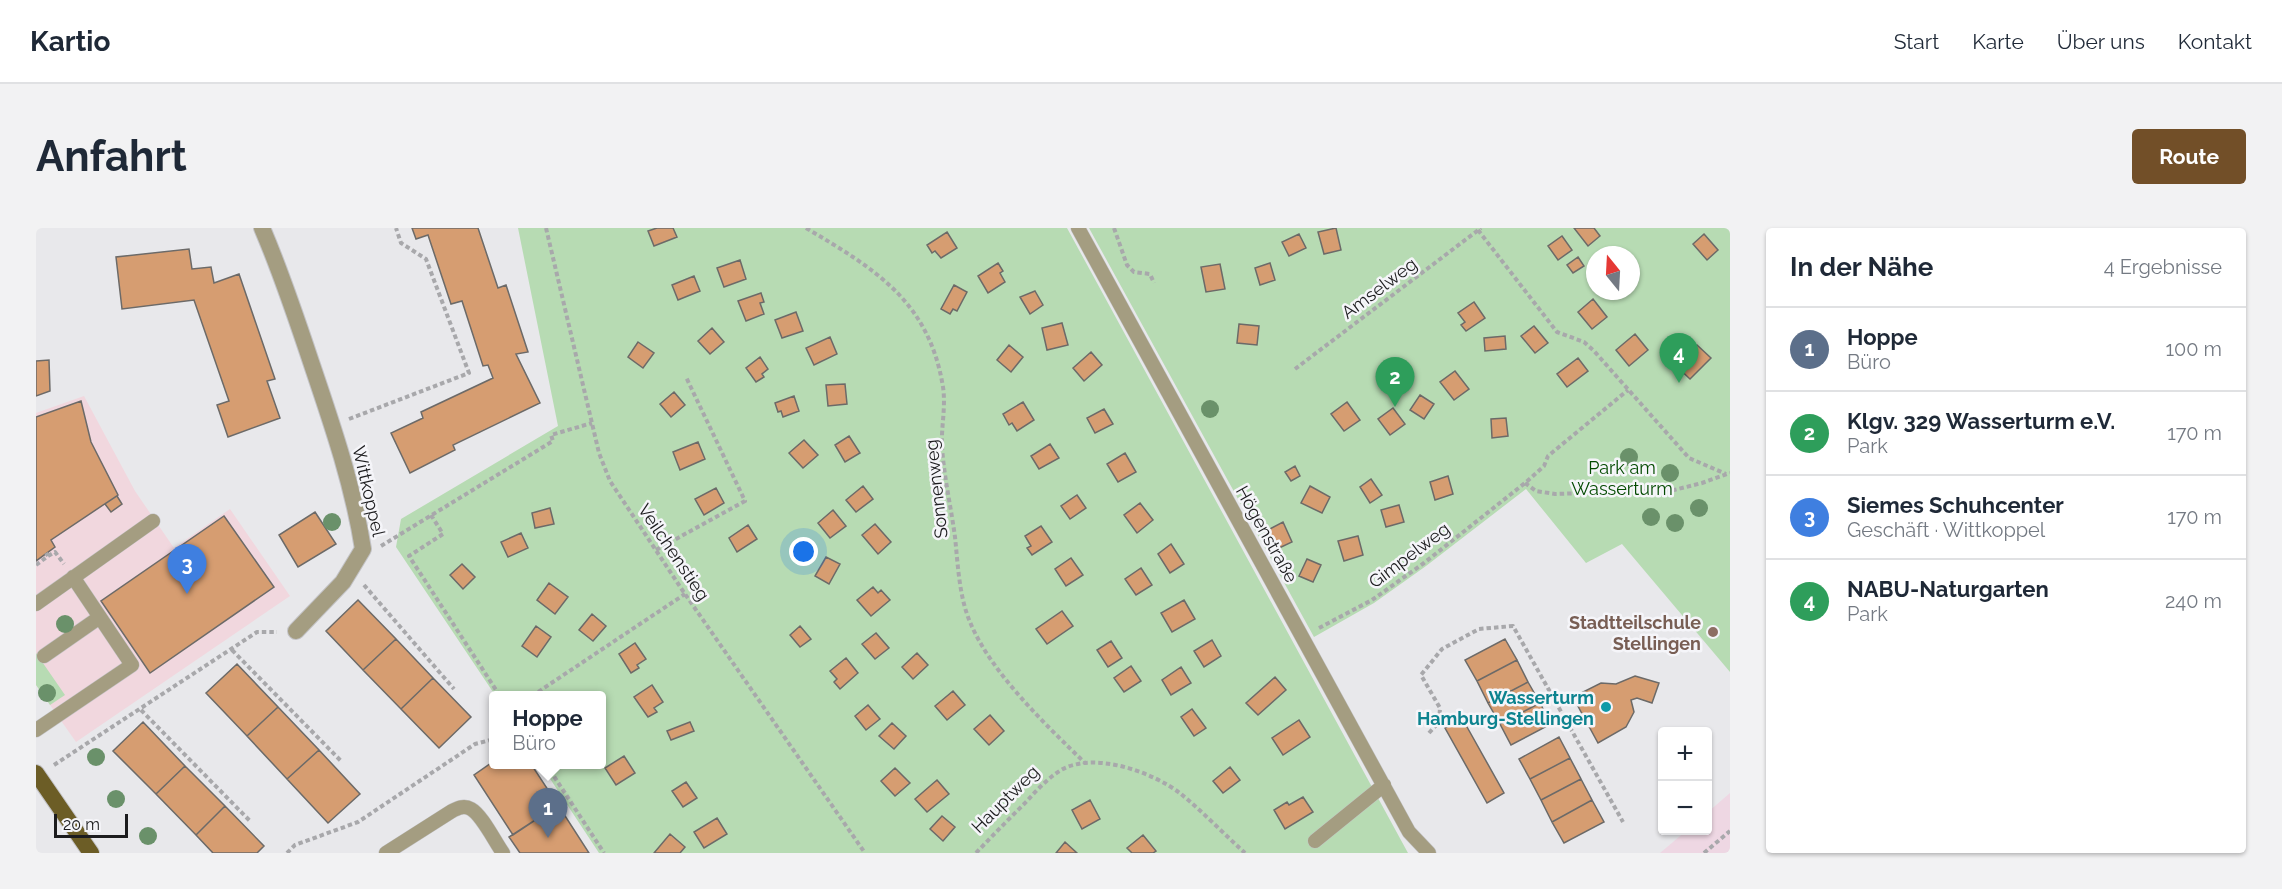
<!DOCTYPE html>
<html lang="de">
<meta charset="utf-8">
<style>
:root{--surface:#fff;--page:#f2f2f3;--text:#1f2937;--muted:#747a83;--line:#e0e1e3;--accent:#724f28}
body{margin:0;font-family:Raleway,sans-serif;background:var(--page);color:var(--text)}
.controls{position:absolute;right:18px;bottom:18px;display:grid;overflow:hidden;border-radius:6px;box-shadow:0 2px 4px #0004}
.controls button{width:54px;height:54px;display:grid;place-items:center;padding:0;border:0;border-bottom:2px solid var(--line);background:var(--surface);color:var(--text);font:30px sans-serif}
.compass{position:absolute;left:1550px;top:18px;width:54px;height:54px;border-radius:50%;background:var(--surface);box-shadow:0 2px 4px #0004;rotate:342deg}
.scale{position:absolute;left:18px;bottom:15px;width:74px;box-sizing:border-box;padding-left:6px;border:3px solid #1c1c1e;border-top:0;font-size:16px;line-height:21px;white-space:nowrap;color:#1c1c1e;-webkit-text-stroke:4px #f5f5f9;paint-order:stroke}
.you{position:absolute;left:768px;top:324px;width:21px;height:21px;margin:-15px;border:4px solid #fff;border-radius:50%;background:#1a73e8;box-shadow:0 0 0 9px #1a73e833}
.badge{display:grid;place-items:center;width:39px;height:39px;border-radius:50%;background:var(--accent);color:#fff;font-size:20px;font-weight:700}
.pin{position:absolute;translate:-50% -50px;filter:drop-shadow(0 2px 3px #0008)}
.pin::after{content:'';position:absolute;top:32px;width:21px;height:18px;background:inherit;clip-path:polygon(0 0,100% 0,50% 100%)}
.popup{position:absolute;left:453px;top:463px;width:117px;height:78px;box-sizing:border-box;display:grid;place-content:center;border-radius:6px;background:var(--surface);filter:drop-shadow(0 2px 4px #0005);font-size:20px;white-space:nowrap;color:var(--muted)}
.popup b{font-size:22px;color:var(--text)}
.popup::after{content:'';position:absolute;left:50%;top:100%;margin-left:-12px;border:12px solid transparent;border-top-color:var(--surface)}
.list{margin:0;padding:0;list-style:none}
h2{display:flex;justify-content:space-between;align-items:center;height:78px;margin:0;padding:0 24px;font-size:26px}
h2 small{font-size:20px;font-weight:400;color:var(--muted)}
.list li{display:grid;grid-template-columns:39px 1fr auto;gap:18px;align-items:center;box-sizing:border-box;height:84px;padding:0 24px;border-top:2px solid var(--line)}
.list b{display:block;font-size:22px;white-space:nowrap}
.list p{margin:0;font-size:20px;white-space:nowrap;color:var(--muted)}
.list em{font-size:20px;font-style:normal;color:var(--muted)}
.map{position:relative;flex:none;width:1694px;height:625px;overflow:hidden;border-radius:6px}
header{display:flex;align-items:center;gap:36px;box-sizing:border-box;height:84px;padding:0 30px;background:var(--surface);border-bottom:2px solid var(--line)}
header strong{font-size:28px}
nav{display:flex;gap:33px;margin-inline-start:auto;font-size:21px}
.intro{display:flex;align-items:center;justify-content:space-between;box-sizing:border-box;height:144px;padding:0 36px}
h1{margin:0;font-size:42px}
.button{padding:15px 27px;border-radius:6px;background:var(--accent);color:#fff;font-size:21px;font-weight:700}
main{display:flex;gap:36px;padding:0 36px}
aside{flex:1;background:var(--surface);border-radius:6px;box-shadow:0 2px 4px #0004}
.map>svg:first-child{display:block}
</style>
<header>
<strong>Kartio</strong>
<nav><a>Start</a><a>Karte</a><a>Über uns</a><a>Kontakt</a></nav>
</header>
<div class="intro"><h1>Anfahrt</h1><a class="button">Route</a></div>
<main>
<div class="map">
<svg width="1694" height="625" viewBox="0 0 1694 625">
<rect width="100%" height="100%" fill="#e8e8eb"/>
<path fill="#f1d7de" d="M 48,168 L 99,263 L 138,320 L 194,281 L 254,368 L 40,514 L 0,457 L 0,185 Z"/>
<path fill="#eed7e3" d="M 1694,565 L 1694,625 L 1624,625 L 1650,603 L 1672,602 L 1672,584 Z"/>
<path fill="#b7dbb3" fill-rule="evenodd" d="M 482,0 L 1031,0 L 1372,625 L 563,625 L 505,537 L 566,536 L 566,468 L 459,467 L 360,319 L 365,291 L 522,198 Z
M 1053,0 L 1694,0 L 1694,444 L 1586,316 L 1550,335 L 1490,261 L 1390,338 L 1338,375 L 1278,409 ZM 1559,27 L 1595,27 L 1595,63 L 1559,63 Z
M 0,425 L 29,467 L 14,477 L 0,457 Z"/>
<path fill="#d69d71" stroke="#6c6a68" stroke-width="1.5" d="M 376,0 L 442,0 L 462,60 L 470,57 L 492,124 L 480,126 L 504,175 L 417,217 L 419,222 L 374,245 L 355,205 L 387,190 L 385,184 L 457,150 L 452,137 L 447,138 L 426,73 L 415,76 L 392,7 L 380,11 Z
M 621,0 L 637,0 L 641,9 L 618,18 L 612,3 Z
M 1300,0 L 1305,22 L 1288,26 L 1282,4 Z
M 1538,0 L 1558,0 L 1564,8 L 1552,18 Z
M 911,4 L 921,20 L 905,30 L 899,23 L 896,25 L 891,17 Z
M 1263,6 L 1270,20 L 1253,28 L 1246,14 Z
M 1668,6 L 1682,22 L 1671,32 L 1657,16 Z
M 1526,8 L 1536,22 L 1522,32 L 1512,18 Z
M 153,21 L 156,41 L 175,39 L 178,55 L 203,46 L 239,151 L 231,153 L 244,190 L 192,209 L 181,177 L 193,173 L 158,72 L 86,81 L 80,29 Z
M 1542,29 L 1548,38 L 1537,45 L 1531,37 Z
M 704,32 L 710,51 L 688,59 L 681,40 Z
M 962,35 L 967,43 L 964,45 L 969,54 L 952,65 L 942,48 Z
M 1234,35 L 1239,52 L 1224,57 L 1219,40 Z
M 1184,36 L 1189,61 L 1170,64 L 1165,39 Z
M 658,48 L 664,63 L 642,72 L 636,57 Z
M 918,57 L 931,64 L 921,83 L 917,81 L 914,86 L 905,81 Z
M 999,63 L 1007,77 L 994,86 L 984,69 Z
M 725,65 L 728,74 L 724,75 L 728,86 L 710,93 L 702,73 Z
M 1557,71 L 1571,89 L 1556,101 L 1542,84 Z
M 1438,74 L 1449,90 L 1430,103 L 1425,97 L 1429,94 L 1422,85 Z
M 760,84 L 767,103 L 746,110 L 739,92 Z
M 1026,95 L 1032,117 L 1011,122 L 1006,100 Z
M 1203,96 L 1223,98 L 1221,117 L 1201,115 Z
M 1498,98 L 1512,115 L 1499,125 L 1485,108 Z
M 676,100 L 688,114 L 674,126 L 662,113 Z
M 1599,106 L 1612,122 L 1593,138 L 1580,122 Z
M 1469,108 L 1470,121 L 1449,123 L 1448,110 Z
M 794,109 L 801,126 L 778,137 L 770,120 Z
M 602,114 L 618,125 L 607,140 L 592,129 Z
M 973,117 L 987,129 L 975,144 L 961,132 Z
M 1661,117 L 1675,130 L 1654,151 L 1637,135 L 1645,127 L 1648,130 Z
M 1055,124 L 1066,137 L 1048,153 L 1037,140 Z
M 724,129 L 732,141 L 726,146 L 728,149 L 720,154 L 710,140 Z
M 1542,130 L 1552,143 L 1531,159 L 1521,146 Z
M 13,132 L 14,163 L 0,168 L 0,133 Z
M 1419,143 L 1433,161 L 1418,172 L 1404,154 Z
M 809,156 L 811,176 L 792,178 L 790,157 Z
M 638,164 L 649,177 L 635,189 L 624,176 Z
M 1384,167 L 1398,176 L 1388,191 L 1374,182 Z
M 758,168 L 763,183 L 747,189 L 745,183 L 742,184 L 739,175 Z
M 45,173 L 55,214 L 82,267 L 15,312 L 19,319 L 0,333 L 0,189 Z
M 987,174 L 998,192 L 981,203 L 976,195 L 973,197 L 967,186 Z
M 1311,174 L 1324,192 L 1308,203 L 1295,186 Z
M 1357,180 L 1369,196 L 1354,207 L 1342,191 Z
M 1068,181 L 1077,196 L 1059,205 L 1051,190 Z
M 1470,190 L 1472,208 L 1456,210 L 1455,191 Z
M 813,208 L 824,225 L 809,234 L 799,217 Z
M 768,212 L 782,227 L 767,240 L 753,225 Z
M 662,214 L 669,231 L 644,242 L 637,224 Z
M 1014,216 L 1023,230 L 1003,241 L 995,228 Z
M 1089,225 L 1100,244 L 1082,254 L 1071,236 Z
M 1259,238 L 1264,248 L 1255,253 L 1249,244 Z
M 1412,248 L 1417,266 L 1399,272 L 1394,254 Z
M 1335,251 L 1346,267 L 1334,275 L 1324,259 Z
M 827,258 L 837,271 L 820,284 L 810,272 Z
M 1274,258 L 1294,269 L 1286,285 L 1265,275 Z
M 680,260 L 688,275 L 668,287 L 659,271 Z
M 1041,267 L 1050,280 L 1034,291 L 1025,278 Z
M 81,268 L 86,276 L 75,284 L 69,276 Z
M 1104,275 L 1117,292 L 1101,305 L 1088,287 Z
M 1363,277 L 1368,294 L 1350,299 L 1345,282 Z
M 514,280 L 518,296 L 499,300 L 496,285 Z
M 797,282 L 810,298 L 794,310 L 782,295 Z
M 279,284 L 300,316 L 262,339 L 243,307 Z
M 188,288 L 238,359 L 114,445 L 65,373 Z
M 1247,294 L 1256,314 L 1239,322 L 1230,303 Z
M 839,296 L 855,314 L 842,326 L 826,307 Z
M 712,297 L 721,311 L 701,324 L 693,310 Z
M 1005,298 L 1016,314 L 996,327 L 991,320 L 995,318 L 989,308 Z
M 485,305 L 492,320 L 472,329 L 465,314 Z
M 1322,308 L 1327,327 L 1308,333 L 1302,313 Z
M 1135,316 L 1148,336 L 1134,345 L 1122,326 Z
M 790,329 L 804,336 L 793,356 L 779,348 Z
M 1035,330 L 1047,347 L 1030,358 L 1019,341 Z
M 1271,331 L 1285,337 L 1277,354 L 1263,348 Z
M 426,336 L 439,349 L 427,361 L 414,347 Z
M 1105,340 L 1116,357 L 1100,367 L 1089,351 Z
M 513,355 L 532,369 L 519,386 L 501,372 Z
M 837,359 L 842,365 L 845,362 L 854,372 L 835,388 L 821,372 Z
M 322,372 L 360,411 L 327,442 L 290,403 Z
M 1148,372 L 1159,391 L 1136,404 L 1125,385 Z
M 1026,383 L 1037,398 L 1011,416 L 1000,401 Z
M 556,386 L 570,398 L 557,413 L 543,402 Z
M 500,398 L 515,409 L 501,429 L 486,418 Z
M 764,398 L 775,411 L 764,419 L 754,407 Z
M 840,405 L 853,420 L 839,431 L 826,416 Z
M 360,411 L 397,450 L 365,481 L 327,442 Z
M 1469,411 L 1481,432 L 1441,453 L 1429,432 Z
M 1176,412 L 1185,428 L 1168,439 L 1158,423 Z
M 1075,413 L 1086,430 L 1072,439 L 1061,422 Z
M 599,415 L 610,431 L 601,437 L 603,440 L 595,445 L 583,426 Z
M 881,425 L 892,437 L 877,451 L 866,439 Z
M 810,430 L 822,445 L 804,461 L 798,454 L 801,451 L 794,443 Z
M 1481,432 L 1492,454 L 1452,475 L 1441,453 Z
M 201,436 L 242,479 L 211,508 L 170,465 Z
M 1095,438 L 1105,453 L 1088,464 L 1078,450 Z
M 1145,439 L 1155,455 L 1135,467 L 1126,452 Z
M 1599,448 L 1623,455 L 1616,475 L 1601,470 L 1595,472 L 1598,484 L 1590,499 L 1562,515 L 1537,469 L 1565,455 L 1580,456 Z
M 1239,449 L 1250,462 L 1222,487 L 1210,475 Z
M 397,450 L 435,489 L 403,520 L 365,481 Z
M 1492,454 L 1504,475 L 1464,496 L 1452,475 Z
M 616,457 L 627,474 L 618,480 L 621,484 L 612,489 L 598,469 Z
M 917,463 L 929,477 L 911,492 L 899,478 Z
M 1504,475 L 1515,496 L 1475,517 L 1464,496 Z
M 832,477 L 844,491 L 830,502 L 819,488 Z
M 242,479 L 283,522 L 251,551 L 211,508 Z
M 1156,481 L 1170,500 L 1158,508 L 1145,489 Z
M 954,487 L 968,503 L 953,517 L 938,501 Z
M 1426,490 L 1468,565 L 1451,575 L 1409,500 Z
M 1263,492 L 1274,509 L 1247,527 L 1236,510 Z
M 107,494 L 149,538 L 120,566 L 77,523 Z
M 654,494 L 658,503 L 635,512 L 631,503 Z
M 856,495 L 870,508 L 858,521 L 843,508 Z
M 1523,509 L 1534,530 L 1494,551 L 1483,531 Z
M 283,522 L 324,566 L 292,595 L 251,551 Z
M 588,528 L 599,545 L 580,557 L 569,540 Z
M 1534,530 L 1545,551 L 1505,572 L 1494,551 Z
M 458,533 L 458,536 L 495,536 L 522,577 L 477,607 L 438,547 Z
M 149,538 L 189,578 L 160,607 L 120,566 Z
M 1194,539 L 1204,552 L 1187,565 L 1177,553 Z
M 859,540 L 874,555 L 859,568 L 845,553 Z
M 1545,551 L 1556,572 L 1516,594 L 1505,572 Z
M 901,552 L 913,566 L 891,584 L 879,571 Z
M 650,554 L 661,570 L 647,579 L 636,563 Z
M 1267,569 L 1277,584 L 1249,601 L 1238,582 L 1251,574 L 1253,577 Z
M 1054,572 L 1064,591 L 1046,601 L 1036,582 Z
M 1556,572 L 1568,594 L 1528,615 L 1516,594 Z
M 522,577 L 553,625 L 484,625 L 473,609 Z
M 189,578 L 228,618 L 221,625 L 177,625 L 160,607 Z
M 906,588 L 919,599 L 907,613 L 894,601 Z
M 681,590 L 691,606 L 668,620 L 658,604 Z
M 634,606 L 649,619 L 644,625 L 618,625 Z
M 1107,607 L 1120,623 L 1117,625 L 1096,625 L 1091,620 Z
M 1029,614 L 1041,625 L 1020,625 Z"/>
<g fill="none" stroke-linecap="round" stroke-linejoin="round">
<defs>
<path id="service" d="M 1042,0 L 1373,604 L 1393,625
M 0,376 L 117,293
M 8,428 L 64,389
M 0,502 L 96,437 L 37,349
M 1279,613 L 1348,557
M 350,625 L 416,583 C 422,580 428,577 435,581 C 446,587 459,614 467,625"/>
<path id="minor" d="M 226,0 C 245,44 260,89 275,134 C 296,196 317,257 327,321 L 307,354 L 260,403"/>
<path id="primary" d="M 0,545 L 55,625"/>
</defs>
<use href="#service" stroke="#c3c3c6" stroke-width="15"/>
<use href="#minor" stroke="#c3c3c6" stroke-width="18"/>
<use href="#primary" stroke="#c3c3c6" stroke-width="18"/>
<path stroke="#a8a8ab" stroke-width="4" stroke-dasharray="4.5 3" stroke-linecap="butt" d="M 510,0 L 563,225 L 574,253 L 649,366 L 829,625
M 770,0 C 839,41 893,73 907,159 C 910,179 905,199 906,219 C 908,249 915,279 919,309 C 922,337 923,368 934,394 C 955,445 1010,497 1049,535
M 1078,0 L 1091,37 L 1098,44 L 1114,46 L 1118,55
M 1442,2 L 1521,104 L 1548,114 L 1558,123 L 1653,230 L 1690,246
M 1259,141 L 1445,0
M 313,191 L 433,145 L 390,31 L 365,15 L 360,0
M 1489,255 L 1500,263 L 1519,266 L 1638,262 L 1666,255 L 1694,245
M 395,287 L 407,306 L 373,328 L 464,468
M 345,318 L 517,213 L 515,207 L 556,195
M 620,322 L 709,273 L 650,149
M 12,328 L 19,324 L 28,336
M 0,337 L 12,328 L 10,325
M 328,357 L 418,461
M 1283,400 L 1336,372 L 1388,335 L 1489,255 L 1508,238 L 1512,228 L 1592,162
M 196,422 L 305,533
M 496,468 L 649,366
M 105,482 L 214,593
M 1393,505 L 1403,494 L 1404,480 L 1385,447 L 1406,421 L 1443,401 L 1477,398 L 1587,594
M 510,536 L 568,625
M 18,537 L 221,404 L 241,404
M 251,625 L 259,617 L 322,594 L 439,516 L 458,511
M 940,625 C 957,607 974,590 991,573 C 1001,562 1012,550 1025,542 C 1058,523 1117,544 1145,566 C 1167,584 1188,606 1209,625
M 1668,625 L 1694,603"/>
<use href="#service" stroke="#a49d81" stroke-width="14"/>
<use href="#minor" stroke="#a49d81" stroke-width="16"/>
<use href="#primary" stroke="#6c5d26" stroke-width="16"/>
</g>
<g fill="#6a916a">
<circle cx="1174" cy="181" r="9"/>
<circle cx="1593" cy="229" r="9"/>
<circle cx="1634" cy="245" r="9"/>
<circle cx="1663" cy="280" r="9"/>
<circle cx="1615" cy="289" r="9"/>
<circle cx="296" cy="294" r="9"/>
<circle cx="1639" cy="295" r="9"/>
<circle cx="29" cy="396" r="9"/>
<circle cx="11" cy="465" r="9"/>
<circle cx="60" cy="529" r="9"/>
<circle cx="80" cy="571" r="9"/>
<circle cx="112" cy="608" r="9"/>
</g>
<circle fill="#8d6e63" stroke="#f5f5f9" stroke-width="2" cx="1677" cy="404" r="6"/>
<circle fill="#0f9aa8" stroke="#f5f5f9" stroke-width="2" cx="1570" cy="479" r="6"/>
<g text-anchor="middle" dominant-baseline="central" stroke-width="5" stroke-linejoin="round" paint-order="stroke">
<g font-size="18" fill="#1c1c1e" stroke="#f5f5f9">
<text transform="translate(1343 60) rotate(-37)">Amselweg</text>
<text transform="translate(900 261) rotate(-96)">Sonnenweg</text>
<text transform="translate(333 263) rotate(77)">Wittkoppel</text>
<text transform="translate(1231 306) rotate(61)">Högenstraße</text>
<text transform="translate(638 324) rotate(56)">Veilchenstieg</text>
<text transform="translate(1373 327) rotate(-37)">Gimpelweg</text>
<text transform="translate(969 571) rotate(-45)">Hauptweg</text>
</g>
<g font-size="18" fill="#034a01" stroke="#f5f5f9">
<text x="1586" y="239">Park am<tspan x="1586" dy="21">Wasserturm</tspan></text>
</g>
<g font-size="18" font-weight="bold" fill="#785e54" stroke="#f5f5f9" text-anchor="end">
<text x="1665" y="394">Stadtteilschule<tspan x="1665" dy="21">Stellingen</tspan></text>
</g>
<g font-size="18" font-weight="bold" fill="#0d838f" stroke="#f5f5f9" text-anchor="end">
<text x="1558" y="469">Wasserturm<tspan x="1558" dy="21">Hamburg-Stellingen</tspan></text>
</g>
</g>
</svg>
<div class="controls">
<button>+</button>
<button>−</button>
</div>
<svg class="compass" viewBox="-18 -18 36 36"><path d="M0-13l5 13h-10z" fill="#e53935"/><path d="M0 13l5-13h-10z" fill="#747a83"/></svg>
<div class="scale">20 m</div>
<div class="you"></div>
<div class="pin badge" style="left:512px;top:610px;background:#5c6f8a">1</div>
<div class="popup"><b>Hoppe</b>Büro</div>
<div class="pin badge" style="left:1359px;top:179px;background:#2e9e5b">2</div>
<div class="pin badge" style="left:151px;top:366px;background:#3f7fe0">3</div>
<div class="pin badge" style="left:1643px;top:155px;background:#2e9e5b">4</div>
</div>
<aside>
<h2>In der Nähe<small>4 Ergebnisse</small></h2>
<ul class="list">
<li><span class="badge" style="background:#5c6f8a">1</span><div><b>Hoppe</b><p>Büro</p></div><em>100 m</em></li>
<li><span class="badge" style="background:#2e9e5b">2</span><div><b>Klgv. 329 Wasserturm e.V.</b><p>Park</p></div><em>170 m</em></li>
<li><span class="badge" style="background:#3f7fe0">3</span><div><b>Siemes Schuhcenter</b><p>Geschäft · Wittkoppel</p></div><em>170 m</em></li>
<li><span class="badge" style="background:#2e9e5b">4</span><div><b>NABU-Naturgarten</b><p>Park</p></div><em>240 m</em></li>
</ul>
</aside>
</main>
